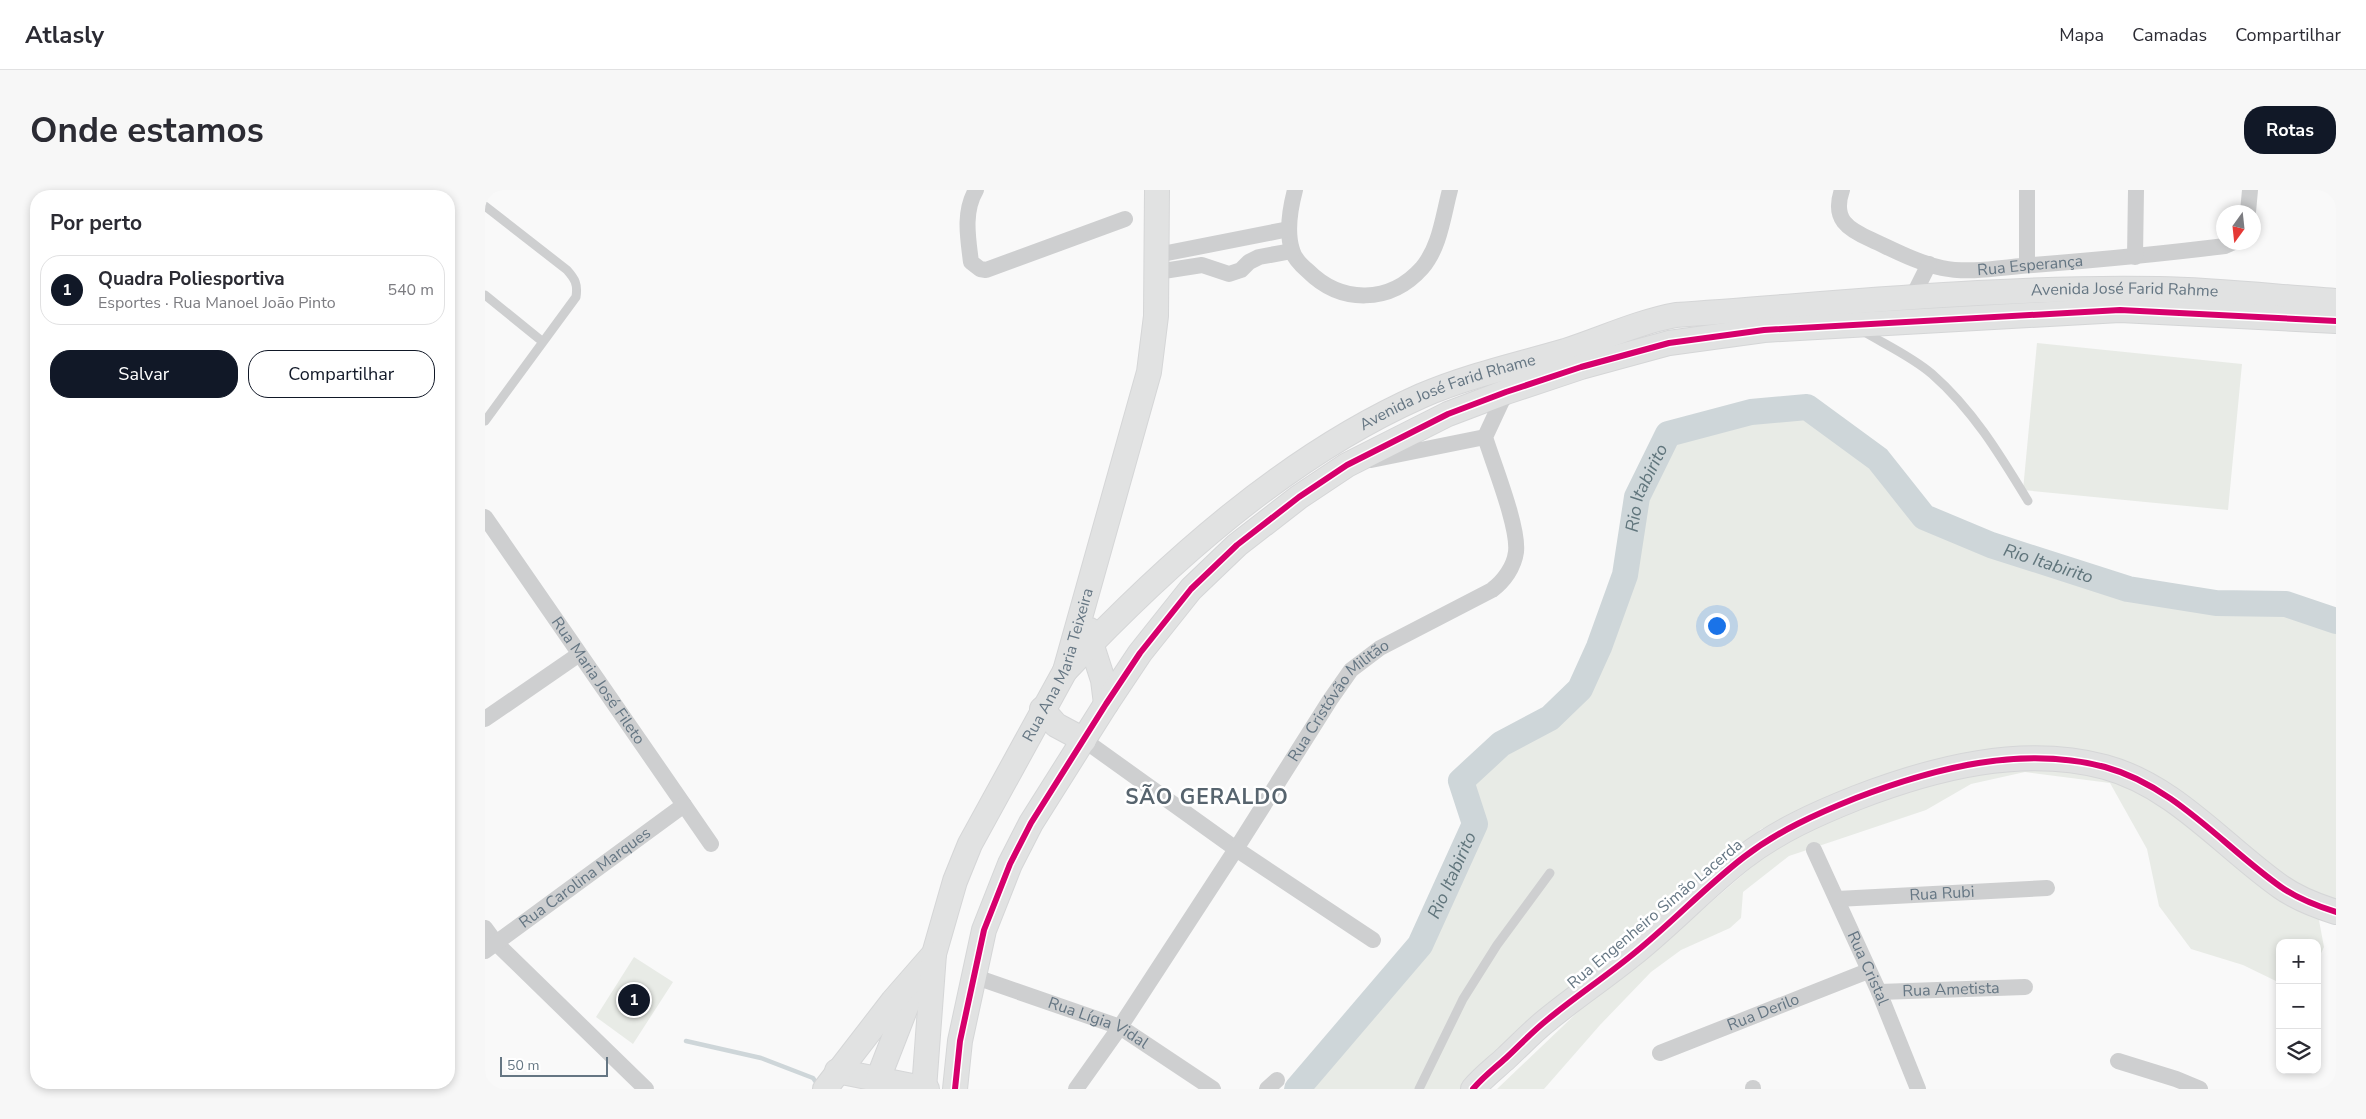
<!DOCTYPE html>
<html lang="pt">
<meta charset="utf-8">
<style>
:root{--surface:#fff;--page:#f7f7f7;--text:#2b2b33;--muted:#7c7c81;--line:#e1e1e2;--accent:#111827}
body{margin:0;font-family:"Nunito Sans",sans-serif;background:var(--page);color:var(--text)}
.controls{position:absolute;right:15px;bottom:15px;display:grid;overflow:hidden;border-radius:10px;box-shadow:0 2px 8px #0003}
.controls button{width:45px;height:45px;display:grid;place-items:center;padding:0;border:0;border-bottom:1px solid var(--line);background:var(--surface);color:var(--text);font:25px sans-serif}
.compass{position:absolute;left:1731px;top:15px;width:45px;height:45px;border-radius:50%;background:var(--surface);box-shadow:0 2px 8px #0003;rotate:195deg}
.scale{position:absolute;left:15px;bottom:12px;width:108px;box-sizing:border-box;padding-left:5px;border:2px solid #657683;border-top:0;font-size:14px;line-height:18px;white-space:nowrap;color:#657683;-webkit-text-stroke:4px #fff;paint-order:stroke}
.you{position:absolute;left:1231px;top:435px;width:18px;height:18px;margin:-12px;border:4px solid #fff;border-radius:50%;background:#1a73e8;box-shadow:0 0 0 8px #1a73e833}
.badge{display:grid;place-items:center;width:32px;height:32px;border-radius:50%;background:var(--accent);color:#fff;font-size:16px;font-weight:700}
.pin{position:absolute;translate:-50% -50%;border:2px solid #fff;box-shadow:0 1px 5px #0006}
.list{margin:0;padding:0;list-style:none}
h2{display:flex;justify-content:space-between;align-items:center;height:65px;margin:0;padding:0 20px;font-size:21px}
h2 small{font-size:16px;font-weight:400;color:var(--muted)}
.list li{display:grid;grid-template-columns:32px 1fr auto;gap:15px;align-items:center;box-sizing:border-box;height:70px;margin:0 10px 10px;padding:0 10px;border:1px solid var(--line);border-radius:20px}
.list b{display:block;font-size:19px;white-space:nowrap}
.list p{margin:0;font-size:16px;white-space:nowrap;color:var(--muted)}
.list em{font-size:16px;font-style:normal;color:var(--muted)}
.actions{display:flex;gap:10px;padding:15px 20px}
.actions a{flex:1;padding:11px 0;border:1px solid var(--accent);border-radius:20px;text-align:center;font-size:18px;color:var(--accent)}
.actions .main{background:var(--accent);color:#fff}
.icon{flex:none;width:28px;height:28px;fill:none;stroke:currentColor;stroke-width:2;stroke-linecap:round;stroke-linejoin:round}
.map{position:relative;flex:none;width:1851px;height:899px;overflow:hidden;border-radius:20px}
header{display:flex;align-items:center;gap:30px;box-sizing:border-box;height:70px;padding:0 25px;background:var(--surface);border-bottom:1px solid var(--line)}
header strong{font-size:24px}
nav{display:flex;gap:28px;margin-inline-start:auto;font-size:18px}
.intro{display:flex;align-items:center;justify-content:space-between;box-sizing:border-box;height:120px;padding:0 30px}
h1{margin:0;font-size:35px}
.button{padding:12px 22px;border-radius:20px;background:var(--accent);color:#fff;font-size:18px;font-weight:700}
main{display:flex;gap:30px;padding:0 30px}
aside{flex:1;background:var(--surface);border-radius:20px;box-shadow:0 2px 8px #0003}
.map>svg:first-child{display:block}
</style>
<header>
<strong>Atlasly</strong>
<nav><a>Mapa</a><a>Camadas</a><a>Compartilhar</a></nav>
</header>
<div class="intro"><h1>Onde estamos</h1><a class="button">Rotas</a></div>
<main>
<aside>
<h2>Por perto<small></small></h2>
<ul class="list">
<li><span class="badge">1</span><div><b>Quadra Poliesportiva</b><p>Esportes · Rua Manoel João Pinto</p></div><em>540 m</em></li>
</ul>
<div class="actions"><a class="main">Salvar</a><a>Compartilhar</a></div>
</aside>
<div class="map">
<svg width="1851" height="899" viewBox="0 0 1851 899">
<rect width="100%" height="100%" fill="#f9f9f9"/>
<path fill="#e8ebe6" d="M 1552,153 L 1757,174 L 1743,320 L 1538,300 Z
M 1322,217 L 1393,269 L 1439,327 L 1506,355 L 1643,399 L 1731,413 L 1801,414 L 1851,431 L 1851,715 L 1833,725 L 1839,757 L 1832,772 L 1832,753 L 1795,753 L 1795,793 L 1758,775 L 1706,759 L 1674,716 L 1662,659 L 1625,593 L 1540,582 L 1486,594 L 1441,620 L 1304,666 L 1258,702 L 1256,728 L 1245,738 L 1196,760 L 1166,782 L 1115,835 L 1059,899 L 1012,899 L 1120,796 L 1218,719 L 1283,663 L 1352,620 L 1426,602 L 1459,588 L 1409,591 L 1276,639 L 1166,739 L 979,899 L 812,899 L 935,755 L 990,634 L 976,591 L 1016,554 L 1065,528 L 1095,499 L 1114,457 L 1140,385 L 1152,307 L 1183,244 L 1266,222 Z
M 149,767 L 188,792 L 148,854 L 111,827 Z"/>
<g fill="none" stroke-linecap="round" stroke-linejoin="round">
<path stroke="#ced6d9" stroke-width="4.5" d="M 201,851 L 276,868 L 328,888 L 333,895"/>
<path stroke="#ced6d9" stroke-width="26" id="s1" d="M 812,899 L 935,755 L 990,634 L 976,591 L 1016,554 L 1065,528 L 1095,499 L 1114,457 L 1140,385 L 1152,307 L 1183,244 L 1266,222 L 1322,217 L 1393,269 L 1439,327 L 1506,355 L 1643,399 L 1731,413 L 1801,414 L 1851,431"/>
<defs>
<g id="secondary">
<path d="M 605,440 L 606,453 L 618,490 L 621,514"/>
<path id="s11" d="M 580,481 C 681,374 801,266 936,206 C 982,186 1032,175 1080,161 C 1117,149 1153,132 1191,125 C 1352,114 1513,96 1674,99 C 1733,100 1792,107 1851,111"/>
<path d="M 557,519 L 571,535 L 599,550"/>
<path d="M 352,881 L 442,899"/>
<path d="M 393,889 L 430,794"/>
<path id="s12" d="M 340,899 L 408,811 L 449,764 L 470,691 L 485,654 L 580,481 L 664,182 L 671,126 L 672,0"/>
<path d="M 439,899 L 449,764"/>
<path d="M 470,899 L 475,851 L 499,740 L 525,674 L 546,633 L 621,514 L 655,463 L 706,399 L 752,355 L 814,307 L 862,275 L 963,224 L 1021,202 L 1096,177 L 1184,153 L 1279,140 L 1635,120 L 1851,131"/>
<path d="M 988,899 C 998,887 1010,878 1021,868 C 1035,855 1048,841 1062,830 C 1090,807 1120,787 1147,765 C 1186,734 1220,697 1259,667 C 1293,641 1331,624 1371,608 C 1449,578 1537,555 1620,577 C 1690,596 1739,657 1796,697 C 1813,709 1832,716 1851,722"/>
</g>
</defs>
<use href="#secondary" stroke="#d5d6d7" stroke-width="26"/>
<path stroke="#cecfd0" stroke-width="9" d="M 0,16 L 82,80 C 90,89 93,94 91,107 L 0,231
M 0,105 L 58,152
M 1376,140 C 1399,154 1426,166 1447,184 C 1488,220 1515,265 1543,311
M 934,899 L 978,809 L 1012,755 L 1065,683"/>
<g stroke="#cecfd0" stroke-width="16">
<path d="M 491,0 C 478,22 483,48 486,72 L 495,79 L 501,80 L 640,29"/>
<path d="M 810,0 C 805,19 801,41 807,60 C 809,68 817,76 823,81 C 856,114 905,114 937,78 C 955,57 958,26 965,0"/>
<path id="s2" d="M 1357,0 C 1347,29 1362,39 1387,50 C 1409,60 1433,73 1457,78 C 1486,84 1518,77 1548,75 C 1612,70 1676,64 1740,56 L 1749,52"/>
<path d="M 1542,0 L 1542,75"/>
<path d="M 1763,22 L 1765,0"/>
<path d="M 672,65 L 804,39"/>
<path d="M 1650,67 L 1651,0"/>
<path d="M 672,82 L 717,75 L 744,84 L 756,80 L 764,72 L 774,67 L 807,61"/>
<path d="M 1428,106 L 1444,74"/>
<path d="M 886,270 L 1000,247"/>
<path id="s3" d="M 0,327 L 226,654"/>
<path d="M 0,529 L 93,465"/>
<path d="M 599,550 L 751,659 L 888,750"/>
<path id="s4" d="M 1329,660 L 1394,802 L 1433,899"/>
<path id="s5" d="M 1352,709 L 1562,698"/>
<path d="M 0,738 L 11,753 L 161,899"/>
<path id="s6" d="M 0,761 L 199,615"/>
<path id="s7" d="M 488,786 L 635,837 L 728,899"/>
<path id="s8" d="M 1394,802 L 1540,797"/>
<path id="s9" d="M 1175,863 L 1383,781"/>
<path d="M 1633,871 L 1691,889 L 1715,899"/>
<path d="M 1268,898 L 1268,899"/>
<path id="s10" d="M 591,899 L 635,837 L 751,659 L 845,510 L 866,480 L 895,458 L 1007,400 C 1019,391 1029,377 1031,362 C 1034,337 1008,273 1000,247 L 1021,202"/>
<path d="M 782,899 L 792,890"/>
</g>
<use href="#secondary" stroke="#e1e2e2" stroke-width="24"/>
<defs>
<path id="cycleway" d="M 470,899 L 475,851 L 499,740 L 525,674 L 546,633 L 621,514 L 655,463 L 706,399 L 752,355 L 814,307 L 862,275 L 963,224 L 1021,202 L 1096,177 L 1184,153 L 1279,140 L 1635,120 L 1851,131
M 988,899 C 998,887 1010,878 1021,868 C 1035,855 1048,841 1062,830 C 1090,807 1120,787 1147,765 C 1186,734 1220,697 1259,667 C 1293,641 1331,624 1371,608 C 1449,578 1537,555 1620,577 C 1690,596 1739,657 1796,697 C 1813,709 1832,716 1851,722"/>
</defs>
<use href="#cycleway" stroke="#fff" stroke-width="9"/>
<use href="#cycleway" stroke="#d6006c" stroke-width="6"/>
</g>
<g text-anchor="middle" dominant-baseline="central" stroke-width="5" stroke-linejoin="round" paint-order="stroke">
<g font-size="16" fill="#657683" stroke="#fff">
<text stroke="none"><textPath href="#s2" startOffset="231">Rua Esperança</textPath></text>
<text stroke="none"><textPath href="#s11" startOffset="1170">Avenida José Farid Rahme</textPath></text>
<text stroke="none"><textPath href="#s11" startOffset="479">Avenida José Farid Rhame</textPath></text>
<text stroke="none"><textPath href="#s12" startOffset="490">Rua Ana Maria Teixeira</textPath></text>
<text stroke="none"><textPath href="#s3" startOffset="199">Rua Maria José Fileto</textPath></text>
<text stroke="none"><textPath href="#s10" startOffset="470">Rua Cristóvão Militão</textPath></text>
<text stroke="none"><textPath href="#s6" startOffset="124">Rua Carolina Marques</textPath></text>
<text stroke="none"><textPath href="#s5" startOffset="105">Rua Rubi</textPath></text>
<text transform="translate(1170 724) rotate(-40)">Rua Engenheiro Simão Lacerda</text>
<text stroke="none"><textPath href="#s4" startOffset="130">Rua Cristal</textPath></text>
<text stroke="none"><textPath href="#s8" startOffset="72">Rua Ametista</textPath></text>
<text stroke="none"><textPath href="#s9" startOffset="111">Rua Derilo</textPath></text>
<text stroke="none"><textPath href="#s7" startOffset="134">Rua Lígia Vidal</textPath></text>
</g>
<g font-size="18" font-style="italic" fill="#60757c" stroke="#fff">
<text stroke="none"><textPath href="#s1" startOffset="732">Rio Itabirito</textPath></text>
<text stroke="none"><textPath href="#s1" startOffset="1228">Rio Itabirito</textPath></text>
<text stroke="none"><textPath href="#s1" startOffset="266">Rio Itabirito</textPath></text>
</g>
<g font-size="21" font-weight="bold" letter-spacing="1" fill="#57646e" stroke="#fff">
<text x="722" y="607">SÃO GERALDO</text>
</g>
</g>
</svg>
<div class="controls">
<button>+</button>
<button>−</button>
<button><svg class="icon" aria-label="layers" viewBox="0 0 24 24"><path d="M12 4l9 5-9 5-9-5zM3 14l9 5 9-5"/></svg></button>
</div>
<svg class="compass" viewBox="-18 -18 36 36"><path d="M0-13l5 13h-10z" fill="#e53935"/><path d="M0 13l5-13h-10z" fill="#7c7c81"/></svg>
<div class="scale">50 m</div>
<div class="you"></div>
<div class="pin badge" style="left:149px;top:810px">1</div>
</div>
</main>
